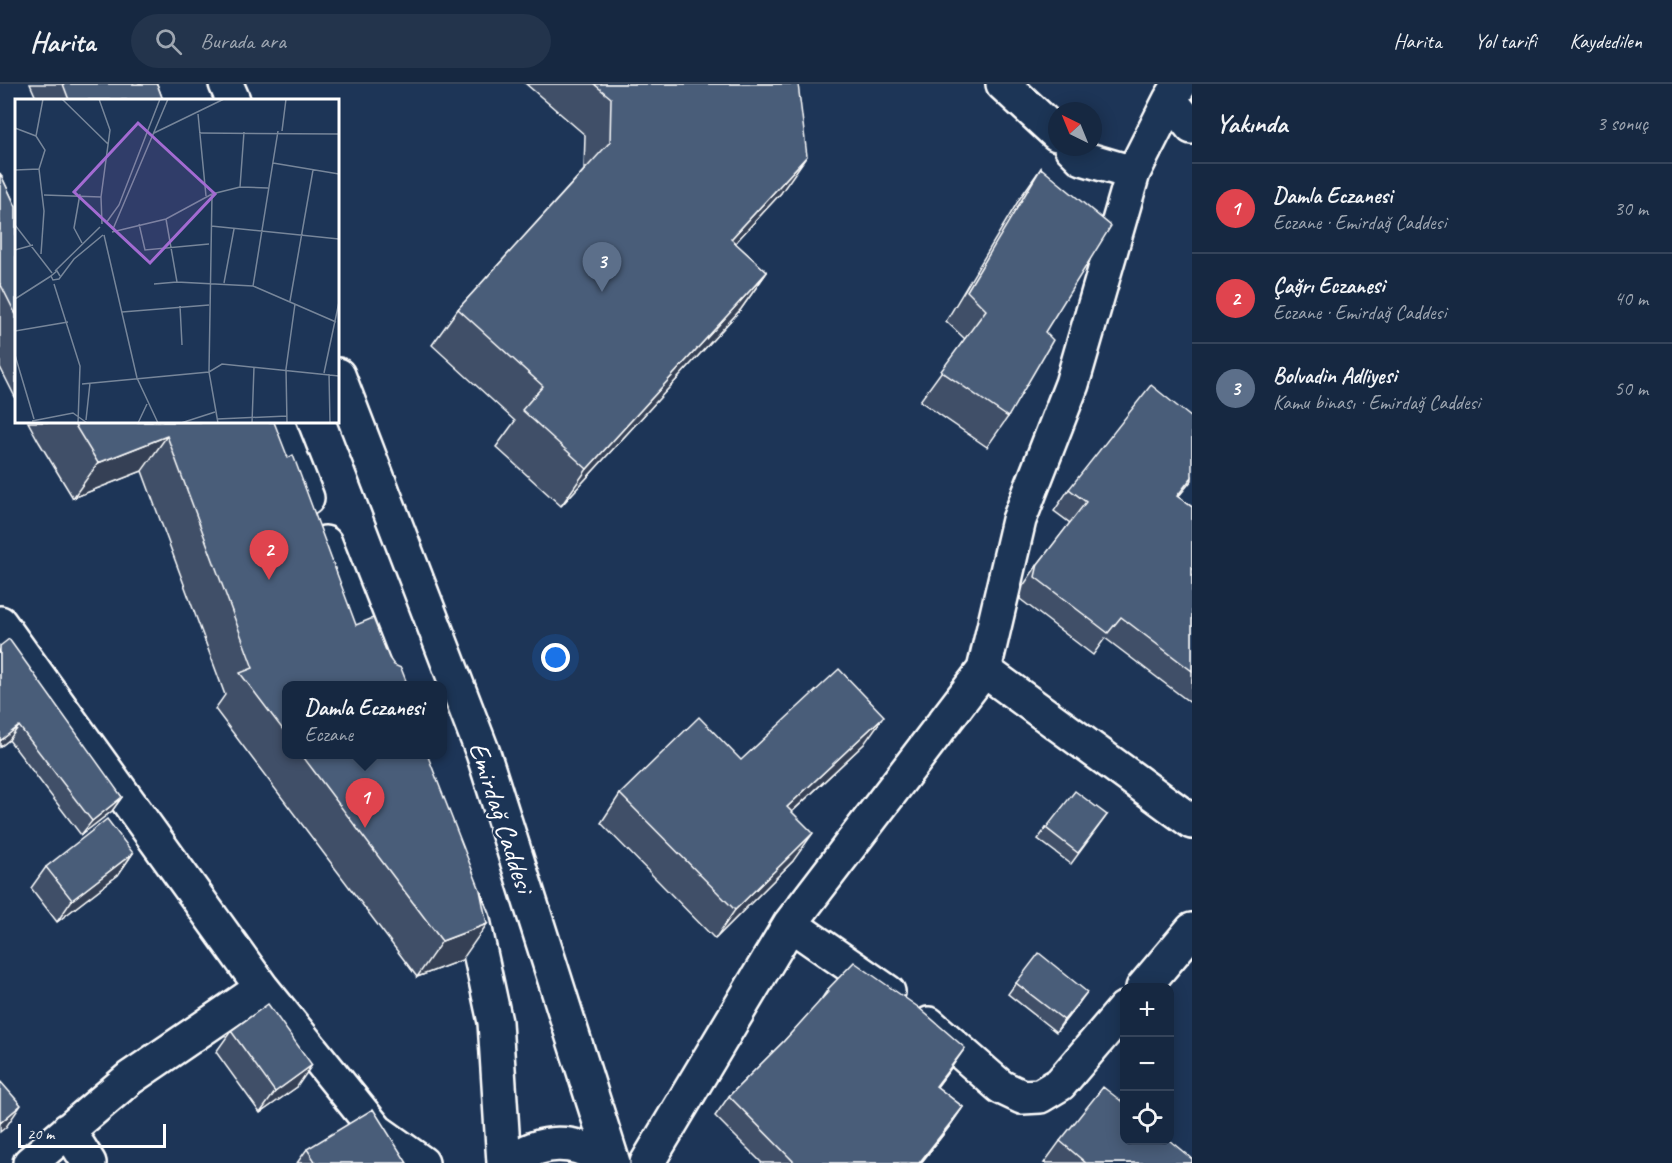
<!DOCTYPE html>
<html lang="tr">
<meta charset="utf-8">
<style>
:root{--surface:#162841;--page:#23344c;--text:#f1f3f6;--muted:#9ea6b1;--line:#35445a;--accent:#bca0f2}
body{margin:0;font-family:Caveat,sans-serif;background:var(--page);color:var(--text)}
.controls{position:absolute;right:18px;bottom:18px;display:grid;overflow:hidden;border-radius:12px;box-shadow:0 3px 15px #0003}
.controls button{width:54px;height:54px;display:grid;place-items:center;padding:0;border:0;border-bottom:2px solid var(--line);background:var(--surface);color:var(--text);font:30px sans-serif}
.compass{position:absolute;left:1048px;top:18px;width:54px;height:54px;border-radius:50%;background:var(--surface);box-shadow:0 3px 15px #0003;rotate:317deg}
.scale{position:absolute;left:18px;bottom:15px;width:148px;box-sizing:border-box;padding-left:6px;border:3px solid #fff;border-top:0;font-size:16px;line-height:21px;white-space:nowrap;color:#fff;-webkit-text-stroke:4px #1d3557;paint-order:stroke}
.you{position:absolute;left:556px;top:574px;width:21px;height:21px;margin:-15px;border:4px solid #fff;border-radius:50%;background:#1a73e8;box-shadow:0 0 0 9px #1a73e833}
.badge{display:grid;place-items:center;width:39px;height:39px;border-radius:50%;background:var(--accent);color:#fff;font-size:20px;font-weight:700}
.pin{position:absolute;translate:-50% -50px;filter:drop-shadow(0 2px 3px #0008)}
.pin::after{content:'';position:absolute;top:32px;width:21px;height:18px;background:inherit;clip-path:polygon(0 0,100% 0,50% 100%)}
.popup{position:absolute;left:282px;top:597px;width:165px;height:78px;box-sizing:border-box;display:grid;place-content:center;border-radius:12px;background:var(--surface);filter:drop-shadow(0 2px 4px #0005);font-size:20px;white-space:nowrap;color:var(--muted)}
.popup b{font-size:22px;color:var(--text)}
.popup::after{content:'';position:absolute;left:50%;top:100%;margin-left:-12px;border:12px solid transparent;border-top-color:var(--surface)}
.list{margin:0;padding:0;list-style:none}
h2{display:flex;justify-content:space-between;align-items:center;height:78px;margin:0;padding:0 24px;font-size:26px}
h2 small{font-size:20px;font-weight:400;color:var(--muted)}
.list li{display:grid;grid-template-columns:39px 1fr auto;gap:18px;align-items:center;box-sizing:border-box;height:90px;padding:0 24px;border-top:2px solid var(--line)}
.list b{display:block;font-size:22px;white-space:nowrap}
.list p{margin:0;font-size:20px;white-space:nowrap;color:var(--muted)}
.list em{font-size:20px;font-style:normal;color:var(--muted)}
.icon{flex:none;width:33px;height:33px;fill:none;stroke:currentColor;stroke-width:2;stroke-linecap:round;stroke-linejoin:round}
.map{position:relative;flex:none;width:1192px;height:1079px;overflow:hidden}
header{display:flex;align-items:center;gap:36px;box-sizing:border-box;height:84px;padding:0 30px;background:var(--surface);border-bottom:2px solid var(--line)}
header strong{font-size:28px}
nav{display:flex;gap:33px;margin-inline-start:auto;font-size:21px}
.search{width:420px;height:54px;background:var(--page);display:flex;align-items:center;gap:15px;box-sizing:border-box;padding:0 21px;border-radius:33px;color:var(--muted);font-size:22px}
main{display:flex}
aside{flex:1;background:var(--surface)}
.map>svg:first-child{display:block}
</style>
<header>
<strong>Harita</strong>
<div class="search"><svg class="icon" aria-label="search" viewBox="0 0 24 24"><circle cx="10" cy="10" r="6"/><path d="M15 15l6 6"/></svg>Burada ara</div>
<nav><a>Harita</a><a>Yol tarifi</a><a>Kaydedilen</a></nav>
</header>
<main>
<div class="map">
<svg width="1192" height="1079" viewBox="0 0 1192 1079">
<rect width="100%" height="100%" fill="#1d3557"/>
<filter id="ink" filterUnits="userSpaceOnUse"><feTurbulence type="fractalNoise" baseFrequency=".0167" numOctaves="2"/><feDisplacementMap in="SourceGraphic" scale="12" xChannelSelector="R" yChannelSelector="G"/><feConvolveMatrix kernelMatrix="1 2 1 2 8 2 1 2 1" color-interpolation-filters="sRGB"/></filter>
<g filter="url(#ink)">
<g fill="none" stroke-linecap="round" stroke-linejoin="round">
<defs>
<path id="minor" d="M 1003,0 L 1057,50
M 1170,16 L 1192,43
M 1071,63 L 1082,74 L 1133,89
M 0,539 L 262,904 L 377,1047 L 422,1079
M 984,586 L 1192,738
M 790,840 L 888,908
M 1143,904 L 1192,846
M 929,940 L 1001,1003 L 1022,1013 L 1040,1012 L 1060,1000 L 1124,925
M 68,1046 L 89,1079
M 30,1079 L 130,994 L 262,904
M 647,1079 L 790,840 L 984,586 L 1019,436 L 1072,300 L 1133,89 L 1170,16 L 1180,0"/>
<path id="major" d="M 226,0 L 233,16
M 338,291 L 483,669 L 613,1079
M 277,338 L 307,414
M 325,459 L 381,602
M 463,812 L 473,836 L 495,938 L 504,1079
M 510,1079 C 539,1055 577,1053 606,1079"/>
</defs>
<use href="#minor" stroke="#fff" stroke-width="38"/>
<use href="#major" stroke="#fff" stroke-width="38"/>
<use href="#minor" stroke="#1d3557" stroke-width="33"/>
<use href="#major" stroke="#1d3557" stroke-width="33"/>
</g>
<path fill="#405068" stroke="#fff" stroke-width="1.5" d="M 30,0 L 157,0 L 163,16 L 37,16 Z
M 526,0 L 798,0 L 781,109 L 735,159 L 767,188 L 741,225 L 561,422 L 496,363 L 515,337 L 432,261 L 458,225 L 584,86 L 585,51 Z
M 1041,84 L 1045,248 L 1008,333 L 987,363 L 920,317 L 965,255 L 946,237 L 1020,114 Z
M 0,89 L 16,123 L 16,315 L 0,283 Z
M 28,338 L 274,338 L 287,602 L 287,670 L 427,670 L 462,876 L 417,893 L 215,625 L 225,611 L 142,387 L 73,414 L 39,358 Z
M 1069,405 L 1178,413 L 1192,423 L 1192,620 L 1105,554 L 1093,571 L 1020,515 L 1023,502 L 1038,480 L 1070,439 L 1054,427 Z
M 0,562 L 122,713 L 112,727 L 81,751 L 9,656 L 0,663 Z
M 864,660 L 792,728 L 793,777 L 715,855 L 601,739 L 620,710 L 741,676 Z
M 1107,731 L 1071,780 L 1038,755 L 1046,744 Z
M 133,769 L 118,791 L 57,838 L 31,804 L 46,783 Z
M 1016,899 L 1079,919 L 1056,948 L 1008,910 Z
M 828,905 L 951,984 L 937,1003 L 963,1023 L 949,1043 L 921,1079 L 762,1079 L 715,1032 L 729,1012 L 784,957 L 818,920 Z
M 231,947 L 297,1003 L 260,1029 L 216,968 Z
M 1060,1057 L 1192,1079 L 1044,1079 Z
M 307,1065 L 407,1079 L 297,1079 Z"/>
<path fill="#344155" stroke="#fff" stroke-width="1.5" d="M 807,72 L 781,109 L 705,192 L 731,155 Z
M 767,188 L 741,225 L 561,422 L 587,385 Z
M 167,352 L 142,387 L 73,414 L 98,379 Z
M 1192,393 L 1192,396 L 1162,433 L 1177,412 Z
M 884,632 L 864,660 L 767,751 L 787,723 Z
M 19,642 L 9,656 L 0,663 L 0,657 Z
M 122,713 L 112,727 L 81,751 L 92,737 Z
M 813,749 L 793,777 L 715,855 L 735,826 Z
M 133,769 L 118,791 L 57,838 L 72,816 Z
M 487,840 L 462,876 L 417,893 L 442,857 Z
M 1087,908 L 1079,919 L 1056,948 L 1064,936 Z
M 965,964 L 951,984 L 922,1022 L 936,1002 Z
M 312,981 L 297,1003 L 260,1029 L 275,1008 Z
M 21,1021 L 6,1043 L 0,1048 L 0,1039 Z
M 963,1023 L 949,1043 L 921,1079 L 919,1079 Z"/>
<path fill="#4a5d79" stroke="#fff" stroke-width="1.5" d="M 63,0 L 157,0 L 163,16 L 69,16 Z
M 594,0 L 798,0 L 807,72 L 731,155 L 767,188 L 587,385 L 522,326 L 543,302 L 458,225 L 610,58 L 611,14 Z
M 1041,84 L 1111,142 L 1045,248 L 1053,256 L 1008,333 L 941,287 L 986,226 L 967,207 Z
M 0,89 L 16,123 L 16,231 L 0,199 Z
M 1151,301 L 1192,334 L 1192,393 L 1177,412 L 1192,423 L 1192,587 L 1121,533 L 1108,549 L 1035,493 L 1038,480 L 1086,418 L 1069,405 Z
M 73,338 L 274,338 L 288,374 L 293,371 L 356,541 L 373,534 L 389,574 L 394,581 L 401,584 L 408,602 L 287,602 L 287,651 L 240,589 L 253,584 L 167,352 L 98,379 Z
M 9,555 L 122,713 L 92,737 L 19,642 L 0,657 L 0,562 Z
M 839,585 L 884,632 L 787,723 L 813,749 L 735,826 L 620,710 L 699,633 L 741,676 Z
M 301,670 L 427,670 L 480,806 L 487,840 L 442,857 Z
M 1075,707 L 1107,731 L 1078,769 L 1046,744 Z
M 107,735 L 133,769 L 72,816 L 46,783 Z
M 1039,869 L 1087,908 L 1064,936 L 1016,899 Z
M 854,878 L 918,923 L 965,964 L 936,1002 L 963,1023 L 919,1079 L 795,1079 L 729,1012 L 784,957 L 829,907 L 828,905 Z
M 268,920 L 312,981 L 275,1008 L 231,947 Z
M 0,997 L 21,1021 L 0,1039 Z
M 1103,1003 L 1125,1020 L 1125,1056 L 1169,1056 L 1192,1075 L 1192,1079 L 1086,1079 L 1060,1057 Z
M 373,1025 L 407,1079 L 316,1079 L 307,1065 Z"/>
</g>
<g text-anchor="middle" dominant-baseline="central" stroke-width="5" stroke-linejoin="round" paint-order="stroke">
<g font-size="28" fill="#fff" stroke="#1d3557">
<text transform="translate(502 733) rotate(72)">Emirdağ Caddesi</text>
</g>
</g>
<g transform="translate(15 15)">
<rect width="324" height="324" fill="#1d3557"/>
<path fill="none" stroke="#77869a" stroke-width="1.5" d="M 47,0 L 93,45M 84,0 L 95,31 L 86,98 L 87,125M 183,15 L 191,97M 0,29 L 21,37M 267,32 L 271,0M 139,34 L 209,0M 184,34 L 324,35M 258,64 L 324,75M 0,71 L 24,70M 225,88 L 229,33M 65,95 L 59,129 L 67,144M 197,95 L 194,273 L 203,324M 29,96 L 86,98M 151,120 L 162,183 L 238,187 L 321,223M 91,124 L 104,106 L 145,0M 124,125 L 130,151 L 194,145M 0,126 L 37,174M 196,127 L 324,140M 98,130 L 153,0M 97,133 L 151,120 L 197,95 L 225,88 L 253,89M 89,136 L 122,279 L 143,324M 0,151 L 18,146M 26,155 L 29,112 L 24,70 L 30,51 L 21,37 L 28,0M 40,172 L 85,128M 45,177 L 42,172 L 36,177 L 38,181 L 44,180 L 59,160 L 88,136M 209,184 L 219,130M 39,185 L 65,267 L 63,324M 139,185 L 162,183M 238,187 L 263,32M 0,200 L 36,177M 275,202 L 298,71M 165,207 L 167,246M 107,213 L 194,206M 0,232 L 53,223M 0,256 L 19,320M 309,274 L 324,203M 314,275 L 315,324M 67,285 L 194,273 L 207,265 L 324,277M 202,320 L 272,317M 71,321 L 75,284M 17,322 L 58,314 L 72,324M 123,324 L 132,305M 166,324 L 200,313M 237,324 L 239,268M 272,324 L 271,270 L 280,205"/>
<path fill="#a36bd2" fill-opacity="0.15" stroke="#a36bd2" stroke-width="3" d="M 123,24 L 200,95 L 135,164 L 59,93 Z"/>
<rect width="324" height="324" fill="none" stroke="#fff" stroke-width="3"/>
</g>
</svg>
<div class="controls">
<button>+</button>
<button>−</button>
<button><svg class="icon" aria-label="locate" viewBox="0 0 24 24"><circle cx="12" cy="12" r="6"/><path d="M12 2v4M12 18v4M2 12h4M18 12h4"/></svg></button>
</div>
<svg class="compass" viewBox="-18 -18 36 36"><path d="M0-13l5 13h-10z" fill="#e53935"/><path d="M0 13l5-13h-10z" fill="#9ea6b1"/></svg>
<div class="scale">20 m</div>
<div class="you"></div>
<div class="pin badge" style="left:365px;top:744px;background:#e0444e">1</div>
<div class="popup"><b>Damla Eczanesi</b>Eczane</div>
<div class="pin badge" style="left:269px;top:496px;background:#e0444e">2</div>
<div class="pin badge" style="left:602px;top:208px;background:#5c6f8a">3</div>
</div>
<aside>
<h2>Yakında<small>3 sonuç</small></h2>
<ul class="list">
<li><span class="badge" style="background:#e0444e">1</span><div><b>Damla Eczanesi</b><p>Eczane · Emirdağ Caddesi</p></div><em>30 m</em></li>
<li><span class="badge" style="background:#e0444e">2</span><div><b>Çağrı Eczanesi</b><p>Eczane · Emirdağ Caddesi</p></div><em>40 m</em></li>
<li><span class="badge" style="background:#5c6f8a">3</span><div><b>Bolvadin Adliyesi</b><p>Kamu binası · Emirdağ Caddesi</p></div><em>50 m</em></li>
</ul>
</aside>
</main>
